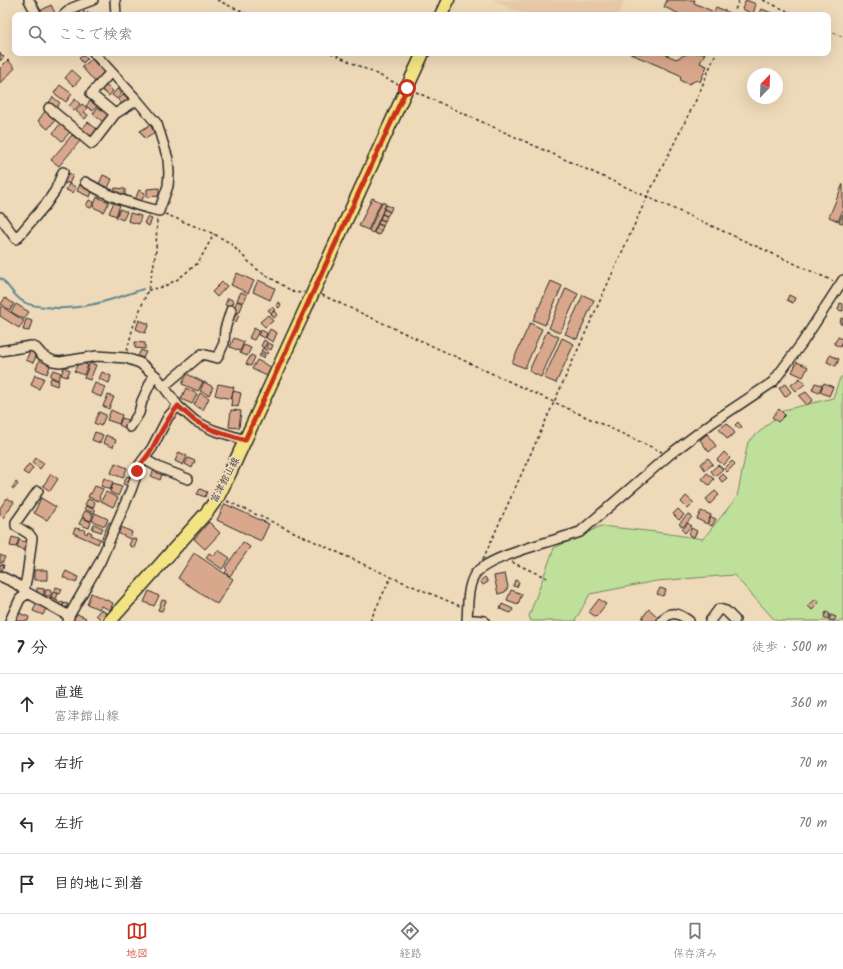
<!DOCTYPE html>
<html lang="ja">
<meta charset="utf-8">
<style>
:root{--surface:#fff;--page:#f7f7f7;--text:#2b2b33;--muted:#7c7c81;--line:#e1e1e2;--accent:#c8321e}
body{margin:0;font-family:Kalam,"Klee One",sans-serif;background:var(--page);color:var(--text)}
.compass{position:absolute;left:747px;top:68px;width:36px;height:36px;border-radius:50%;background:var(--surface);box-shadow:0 4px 16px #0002;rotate:23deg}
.stop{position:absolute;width:12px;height:12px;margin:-9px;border:3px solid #c8321e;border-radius:50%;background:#fff}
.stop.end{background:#c8321e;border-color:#fff;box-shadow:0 1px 4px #0008}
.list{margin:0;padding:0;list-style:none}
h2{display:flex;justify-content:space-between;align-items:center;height:52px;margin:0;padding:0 16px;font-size:17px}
h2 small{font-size:13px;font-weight:400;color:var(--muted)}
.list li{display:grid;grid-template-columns:26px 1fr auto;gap:12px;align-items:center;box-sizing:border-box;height:60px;padding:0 16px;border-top:1px solid var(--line)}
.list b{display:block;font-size:15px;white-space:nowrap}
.list p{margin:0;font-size:13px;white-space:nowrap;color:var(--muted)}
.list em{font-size:13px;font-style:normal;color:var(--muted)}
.icon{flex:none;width:22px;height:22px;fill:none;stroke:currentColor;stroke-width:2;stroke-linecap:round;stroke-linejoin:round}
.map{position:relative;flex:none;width:843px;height:621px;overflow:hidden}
.search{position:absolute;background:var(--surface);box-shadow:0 4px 16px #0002;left:12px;right:12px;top:12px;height:44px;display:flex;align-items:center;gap:10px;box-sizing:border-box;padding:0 14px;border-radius:8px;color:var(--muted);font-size:15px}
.sheet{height:292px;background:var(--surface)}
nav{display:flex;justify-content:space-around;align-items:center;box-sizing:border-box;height:56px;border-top:1px solid var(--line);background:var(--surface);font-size:11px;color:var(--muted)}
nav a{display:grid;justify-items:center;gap:2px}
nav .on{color:var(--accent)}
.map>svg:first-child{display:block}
</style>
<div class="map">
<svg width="843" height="621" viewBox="0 0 843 621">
<rect width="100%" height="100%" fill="#eed9b8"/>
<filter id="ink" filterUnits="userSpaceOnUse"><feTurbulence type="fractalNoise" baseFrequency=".025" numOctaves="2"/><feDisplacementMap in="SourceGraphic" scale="8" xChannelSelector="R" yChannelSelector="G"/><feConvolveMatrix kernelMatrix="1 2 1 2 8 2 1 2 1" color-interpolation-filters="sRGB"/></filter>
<g filter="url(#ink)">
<path fill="#e8caab" d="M 493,0 L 625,0 L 618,15 L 525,15 Z"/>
<path fill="#bfe09a" stroke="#758662" d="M 843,376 L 843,621 L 778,621 L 773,618 L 734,575 L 656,581 L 590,594 L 575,621 L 531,621 L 529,616 L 554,548 L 601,526 L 656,532 L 703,539 L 737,497 L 748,442 L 784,410 L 833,398 L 840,378 Z"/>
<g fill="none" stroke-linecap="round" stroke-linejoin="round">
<path stroke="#5d8a96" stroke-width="2" d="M 0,278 C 9,285 14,297 24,302 C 30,306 38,306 45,307 C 79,312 111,300 143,289"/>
</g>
<path fill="#d9a88c" stroke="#2b2b2b" d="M 667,0 L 695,0 L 694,3 L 714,12 L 716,7 L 730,13 L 729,15 L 682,15 L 664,7 Z
M 746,0 L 756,4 L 753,14 L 742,9 Z
M 51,5 L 56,15 L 42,15 L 40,11 Z
M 82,9 L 85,14 L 89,12 L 91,15 L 74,15 Z
M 762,9 L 774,14 L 773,15 L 759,15 Z
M 0,53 L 4,57 L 0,61 Z
M 629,53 L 662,53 L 676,59 L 689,53 L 705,53 L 700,63 L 707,66 L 700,82 L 697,80 L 688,84 L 681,81 L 680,75 Z
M 84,55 L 87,59 L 83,63 L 79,58 Z
M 92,59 L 104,73 L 95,82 L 82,67 Z
M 8,60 L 15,68 L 0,84 L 0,68 Z
M 72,70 L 81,78 L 74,86 L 65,78 Z
M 60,85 L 72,94 L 66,102 L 54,93 Z
M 105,85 L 113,91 L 109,96 L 101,89 Z
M 117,89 L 122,93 L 117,99 L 112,95 Z
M 124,94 L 128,99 L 123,105 L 118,100 Z
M 53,97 L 60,103 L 54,110 L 47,105 Z
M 75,99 L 80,104 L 74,111 L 69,106 Z
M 90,101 L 97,106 L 93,111 L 86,106 Z
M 82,104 L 87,108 L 84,112 L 88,115 L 85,119 L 76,111 Z
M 98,107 L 109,115 L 103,122 L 93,114 Z
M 45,111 L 55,120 L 48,129 L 38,121 Z
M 88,122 L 98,130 L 91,139 L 80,131 Z
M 60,124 L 70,132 L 62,141 L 53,133 Z
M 150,125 L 155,133 L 145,139 L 140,131 Z
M 72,135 L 80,141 L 59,166 L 51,160 Z
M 66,172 L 73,175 L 69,184 L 67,182 L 66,184 L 62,182 Z
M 103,175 L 112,179 L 107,190 L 98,186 Z
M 69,184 L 76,187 L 73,193 L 66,190 Z
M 80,184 L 93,189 L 90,197 L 77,191 Z
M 843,184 L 843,210 L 838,221 L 829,217 Z
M 115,188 L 125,189 L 125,196 L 114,195 Z
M 159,188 L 159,196 L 147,197 L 147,189 Z
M 139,190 L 145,193 L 140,205 L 134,202 Z
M 97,197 L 109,202 L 104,212 L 93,207 Z
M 372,198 L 381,202 L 368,230 L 359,226 Z
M 89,200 L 94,202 L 91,208 L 86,206 Z
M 114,202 L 120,205 L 116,216 L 109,213 Z
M 382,202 L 386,204 L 373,233 L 369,231 Z
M 386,205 L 392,207 L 390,212 L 384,209 Z
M 120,209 L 127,212 L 123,220 L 116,217 Z
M 384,209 L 390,212 L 387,216 L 382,214 Z
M 130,213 L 141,216 L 139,224 L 128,221 Z
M 382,214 L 387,216 L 385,221 L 380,219 Z
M 843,214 L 843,223 L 839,222 Z
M 147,217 L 152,219 L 149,226 L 144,223 Z
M 380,219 L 385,221 L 383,226 L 378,224 Z
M 378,224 L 383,226 L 381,231 L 376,228 Z
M 376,228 L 381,231 L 379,235 L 374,233 Z
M 237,273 L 254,281 L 248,293 L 231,285 Z
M 258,280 L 275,288 L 270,300 L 253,292 Z
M 551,281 L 562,286 L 545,325 L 533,320 Z
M 222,282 L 227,286 L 217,297 L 212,292 Z
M 566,288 L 578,294 L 560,333 L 549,328 Z
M 241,292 L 247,295 L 243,303 L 237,300 Z
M 583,295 L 594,300 L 577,339 L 565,334 Z
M 789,295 L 795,298 L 793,303 L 787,300 Z
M 5,298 L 14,304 L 10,310 L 1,304 Z
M 228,298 L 234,301 L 231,308 L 225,305 Z
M 237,301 L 243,304 L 239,313 L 233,310 Z
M 278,302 L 281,304 L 279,308 L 276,306 Z
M 840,303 L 843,304 L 843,311 L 838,310 Z
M 16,304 L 29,312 L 24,319 L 11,312 Z
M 1,306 L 24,321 L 19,328 L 0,316 L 0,308 Z
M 272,307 L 275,310 L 271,313 L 268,310 Z
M 274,311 L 277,315 L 274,318 L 271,314 Z
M 234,312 L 239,315 L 236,322 L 231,319 Z
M 268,315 L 273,321 L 265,327 L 260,322 Z
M 841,318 L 843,318 L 843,324 L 840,324 Z
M 26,319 L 32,321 L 29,331 L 23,330 Z
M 139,320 L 149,324 L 145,333 L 136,329 Z
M 530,323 L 542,329 L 525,368 L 512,363 Z
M 254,328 L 259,331 L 254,340 L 249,338 Z
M 270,329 L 277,333 L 273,342 L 266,338 Z
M 261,330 L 267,333 L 265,338 L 258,335 Z
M 547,331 L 559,337 L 541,377 L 529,371 Z
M 838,337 L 843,339 L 841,347 L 834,344 Z
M 234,338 L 244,342 L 240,351 L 230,347 Z
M 562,338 L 574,344 L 556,383 L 544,378 Z
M 264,340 L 267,342 L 264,348 L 261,346 Z
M 135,342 L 145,343 L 145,349 L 135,348 Z
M 268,343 L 273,345 L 271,350 L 266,347 Z
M 244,345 L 251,348 L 247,356 L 240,353 Z
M 263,348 L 268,351 L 267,354 L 261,351 Z
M 141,350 L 146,352 L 143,358 L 138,356 Z
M 30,351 L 37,354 L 33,363 L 26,360 Z
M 261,353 L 265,355 L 264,358 L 259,356 Z
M 251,355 L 255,357 L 251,366 L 246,364 Z
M 830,355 L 839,359 L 836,366 L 827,362 Z
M 40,358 L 51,363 L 47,374 L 36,369 Z
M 257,360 L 271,367 L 267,376 L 252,369 Z
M 79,362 L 88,365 L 84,375 L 74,371 Z
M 797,362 L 808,367 L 803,377 L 792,372 Z
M 90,363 L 96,365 L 90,380 L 84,378 Z
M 64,367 L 70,370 L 67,377 L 61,375 Z
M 53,370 L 61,373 L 58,380 L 50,376 Z
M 102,372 L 111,376 L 109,383 L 99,379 Z
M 187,374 L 203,382 L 198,391 L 182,384 Z
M 35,375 L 44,378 L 39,389 L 31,385 Z
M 51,378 L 59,381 L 57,386 L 49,383 Z
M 800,378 L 805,384 L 796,391 L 791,385 Z
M 204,382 L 213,387 L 209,395 L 200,391 Z
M 95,383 L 105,387 L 101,397 L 91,393 Z
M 815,383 L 822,385 L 819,393 L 812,390 Z
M 824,383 L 833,387 L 829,396 L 820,392 Z
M 218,384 L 234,387 L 231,399 L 215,395 Z
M 785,384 L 791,392 L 785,397 L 779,388 Z
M 186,388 L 197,394 L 192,404 L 181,399 Z
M 233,391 L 241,393 L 238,407 L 231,405 Z
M 806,392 L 813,400 L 807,405 L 799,396 Z
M 200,393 L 209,398 L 203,410 L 194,405 Z
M 108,395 L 114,397 L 109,409 L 103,406 Z
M 779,409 L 785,415 L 778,422 L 772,417 Z
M 111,410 L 122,415 L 119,424 L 107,420 Z
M 231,410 L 241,411 L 239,428 L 229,427 Z
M 99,412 L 106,415 L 101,426 L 94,423 Z
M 122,418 L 128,420 L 125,428 L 119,425 Z
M 738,422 L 742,427 L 739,429 L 735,425 Z
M 727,423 L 735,433 L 727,439 L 719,429 Z
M 95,432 L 103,435 L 100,443 L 92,440 Z
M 707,434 L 716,446 L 709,452 L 700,440 Z
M 106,435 L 116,440 L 113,447 L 103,443 Z
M 179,452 L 187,456 L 183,465 L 175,461 Z
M 724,452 L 730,458 L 724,465 L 717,460 Z
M 36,458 L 44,463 L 40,469 L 32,463 Z
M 188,458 L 195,461 L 192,468 L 185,464 Z
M 708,458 L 713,464 L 705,470 L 701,464 Z
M 732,461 L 735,464 L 727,472 L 724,469 Z
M 115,463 L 127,468 L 123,478 L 111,473 Z
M 29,464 L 33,468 L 28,475 L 23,472 Z
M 718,465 L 723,469 L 715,476 L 711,471 Z
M 155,468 L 163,472 L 160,480 L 151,476 Z
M 707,473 L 714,479 L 709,485 L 702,479 Z
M 51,474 L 58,479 L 50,491 L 43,486 Z
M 723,474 L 727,478 L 722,482 L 719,478 Z
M 127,476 L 133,478 L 130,487 L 123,484 Z
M 104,478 L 113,482 L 110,490 L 101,486 Z
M 16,482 L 18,484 L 14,489 L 12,488 Z
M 113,484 L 122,487 L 118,496 L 110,492 Z
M 95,486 L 103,489 L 99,497 L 100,498 L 99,501 L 88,497 L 90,493 L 91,494 Z
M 200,489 L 207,492 L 205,497 L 197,494 Z
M 715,491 L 719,495 L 710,504 L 706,499 Z
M 106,492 L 118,498 L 113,507 L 101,501 Z
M 686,496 L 694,503 L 688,509 L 681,502 Z
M 7,498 L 14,502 L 3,518 L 0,515 L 0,508 Z
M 41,498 L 56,507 L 47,520 L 34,513 Z
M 88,499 L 95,502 L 93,508 L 85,505 Z
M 225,504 L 269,524 L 261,541 L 217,520 Z
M 86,506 L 95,510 L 94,513 L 84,509 Z
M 678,509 L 684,515 L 679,520 L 673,514 Z
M 85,511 L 93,514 L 91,521 L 82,517 Z
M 701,511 L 711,515 L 707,524 L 697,519 Z
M 95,513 L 108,519 L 105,526 L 92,521 Z
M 688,514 L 692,517 L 683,527 L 679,524 Z
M 711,517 L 716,519 L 712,526 L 708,524 Z
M 82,518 L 91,522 L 89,528 L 79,524 Z
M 109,522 L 113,523 L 106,542 L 101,540 Z
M 209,522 L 220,533 L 205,549 L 194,539 Z
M 688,523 L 691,526 L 685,533 L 682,530 Z
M 94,524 L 103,528 L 101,532 L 92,529 Z
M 121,527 L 132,532 L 130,539 L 118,533 Z
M 75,528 L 85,530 L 84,532 L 87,534 L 88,531 L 92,533 L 91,535 L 100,539 L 98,544 L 73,533 Z
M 691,528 L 697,531 L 694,537 L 689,535 Z
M 12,537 L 19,539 L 16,547 L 10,546 Z
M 132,538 L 137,540 L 134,548 L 129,545 Z
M 19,540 L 26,542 L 24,550 L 17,548 Z
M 243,542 L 250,547 L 230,576 L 225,573 L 227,570 L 225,568 Z
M 218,550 L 230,558 L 222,569 L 206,558 L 209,553 L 214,556 Z
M 194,553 L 233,579 L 217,604 L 178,578 Z
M 0,555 L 5,557 L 2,563 L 0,562 Z
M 0,564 L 4,565 L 1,573 L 0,572 Z
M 34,570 L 47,570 L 47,580 L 34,580 Z
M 66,571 L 78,577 L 76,583 L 63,577 Z
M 505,574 L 508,587 L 505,592 L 498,594 L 494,576 Z
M 485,577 L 488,582 L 483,585 L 480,581 Z
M 515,580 L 519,582 L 517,587 L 513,586 Z
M 56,587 L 62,589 L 60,594 L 54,592 Z
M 37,588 L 44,589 L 44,595 L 37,595 Z
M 660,588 L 666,590 L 663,596 L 657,594 Z
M 45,590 L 51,590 L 51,596 L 45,596 Z
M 511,590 L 522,594 L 518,604 L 507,600 Z
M 149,591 L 159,596 L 154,606 L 144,602 Z
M 53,592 L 58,594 L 56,599 L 51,597 Z
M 91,593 L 113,603 L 110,610 L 101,606 L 99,609 L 87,604 Z
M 51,598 L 58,601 L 56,605 L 49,602 Z
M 599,599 L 606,604 L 596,617 L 589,612 Z
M 816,599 L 819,603 L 812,610 L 808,606 Z
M 162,600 L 166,601 L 162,611 L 158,610 Z
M 37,602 L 47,606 L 43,615 L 33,611 Z
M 60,602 L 64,603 L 62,607 L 58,606 Z
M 64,603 L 68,604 L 66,609 L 62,607 Z
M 502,604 L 513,609 L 511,613 L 500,609 Z
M 101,609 L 106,613 L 100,619 L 96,615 Z
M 649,609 L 659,618 L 657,621 L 646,621 L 642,618 Z
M 826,612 L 830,614 L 828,619 L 824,617 Z
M 19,613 L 29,617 L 28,621 L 16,621 Z
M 75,613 L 86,618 L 84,621 L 72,621 Z
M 831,615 L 836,617 L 834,621 L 829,620 Z"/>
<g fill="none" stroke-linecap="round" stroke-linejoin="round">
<defs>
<path id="minor" d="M 29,0 L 37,15
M 115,0 L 116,15
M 64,15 L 72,8 L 93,0
M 111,72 L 91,94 L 115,114
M 49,108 L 92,144 L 115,114 L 137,100
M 85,182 C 108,196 133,205 159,211 L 168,186 L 169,173 L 168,159 L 157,124 L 137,100 L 94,53
M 0,217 L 16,239 L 46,204 L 55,191 L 63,172
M 0,351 L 31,346 L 36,348 L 42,355 L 53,361 L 60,362 L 97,356 L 126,358 L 140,363 L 156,376 L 178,406 L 195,421 L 213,430 L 245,440
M 164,386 L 202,354 L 217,358 L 224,343 L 225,329 L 231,310
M 130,427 L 139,413 L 142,401 L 154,375
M 144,459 L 160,468 L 188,479
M 0,576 L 15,583 L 28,593 L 69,616
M 24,590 L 27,576 L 32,538 L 29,534 L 16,526 L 16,522 L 38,491
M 467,619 L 484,621
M 10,621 L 20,599 L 28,593
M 68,621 L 69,616 L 100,562 L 131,490 L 140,464 L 152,448 L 168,417 L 178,406
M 467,621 C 468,606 467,589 474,576 C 483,557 558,540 580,532 L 669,455 L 713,422 L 773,382 L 802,343 L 843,280
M 662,621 C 670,610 679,613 689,621
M 710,621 L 719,609 L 726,611 L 735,620"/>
<path id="major" d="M 441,15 L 448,0
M 110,621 L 207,512 L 218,497 L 230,473 L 423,53"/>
</defs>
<use href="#minor" stroke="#2b2b2b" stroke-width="12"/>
<use href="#major" stroke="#2b2b2b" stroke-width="15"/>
<path stroke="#2b2b2b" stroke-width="1.5" stroke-dasharray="3 3" stroke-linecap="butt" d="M 217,0 L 249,15
M 763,0 L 796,15
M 733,15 L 739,0
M 828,30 L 843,37
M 331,53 L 398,84
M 416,92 L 833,281
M 165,214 L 214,234 L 230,243 L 255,268 L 295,293 L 304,292
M 148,290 L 163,287 L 178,279 L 198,263 L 214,234
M 322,295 L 662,452
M 127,351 L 133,327 L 148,290 L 153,269 L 156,250 L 157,219
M 227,501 L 391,577 L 460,606
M 483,559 L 647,197 L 697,98 L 716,53
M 512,562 L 547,578
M 370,621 L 391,577"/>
<use href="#minor" stroke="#eed9b8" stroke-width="9"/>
<use href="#major" stroke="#f4e382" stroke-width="12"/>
</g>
</g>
<g fill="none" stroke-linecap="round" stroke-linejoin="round" filter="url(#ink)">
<path stroke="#c8321e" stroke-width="5" d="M 137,471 C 141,462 149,456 153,447 C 161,432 167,419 178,406 L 195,421 L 213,430 L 245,440 L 407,88"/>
</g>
<g text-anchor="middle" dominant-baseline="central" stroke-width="4" stroke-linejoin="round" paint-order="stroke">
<g font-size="10" fill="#2b2b2b" stroke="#eed9b8">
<text transform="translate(225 480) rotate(-62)">富津館山線</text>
</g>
</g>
</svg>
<svg class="compass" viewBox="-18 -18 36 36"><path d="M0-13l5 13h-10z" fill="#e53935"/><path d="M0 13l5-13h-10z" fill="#7c7c81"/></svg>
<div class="stop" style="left:407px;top:88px"></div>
<div class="stop end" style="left:137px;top:471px"></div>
<div class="search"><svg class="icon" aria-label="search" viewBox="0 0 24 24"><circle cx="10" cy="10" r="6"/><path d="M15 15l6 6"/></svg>ここで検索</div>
</div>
<section class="sheet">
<h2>7 分<small>徒歩 · 500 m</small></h2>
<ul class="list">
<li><svg class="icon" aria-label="ahead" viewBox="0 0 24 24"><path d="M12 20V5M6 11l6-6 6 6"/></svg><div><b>直進</b><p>富津館山線</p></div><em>360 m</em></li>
<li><svg class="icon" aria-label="right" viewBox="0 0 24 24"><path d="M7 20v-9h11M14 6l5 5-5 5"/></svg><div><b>右折</b></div><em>70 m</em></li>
<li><svg class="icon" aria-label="left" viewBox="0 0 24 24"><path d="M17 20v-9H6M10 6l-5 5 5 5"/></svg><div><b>左折</b></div><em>70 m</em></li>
<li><svg class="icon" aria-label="arrive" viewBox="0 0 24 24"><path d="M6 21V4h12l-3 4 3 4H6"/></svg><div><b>目的地に到着</b></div></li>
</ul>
</section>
<nav>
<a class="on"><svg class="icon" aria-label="map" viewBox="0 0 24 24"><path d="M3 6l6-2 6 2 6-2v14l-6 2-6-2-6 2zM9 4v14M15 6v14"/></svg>地図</a>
<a><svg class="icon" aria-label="directions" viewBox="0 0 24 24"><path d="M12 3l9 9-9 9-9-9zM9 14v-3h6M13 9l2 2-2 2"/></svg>経路</a>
<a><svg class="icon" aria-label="saved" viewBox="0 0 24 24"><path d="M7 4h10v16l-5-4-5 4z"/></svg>保存済み</a>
</nav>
